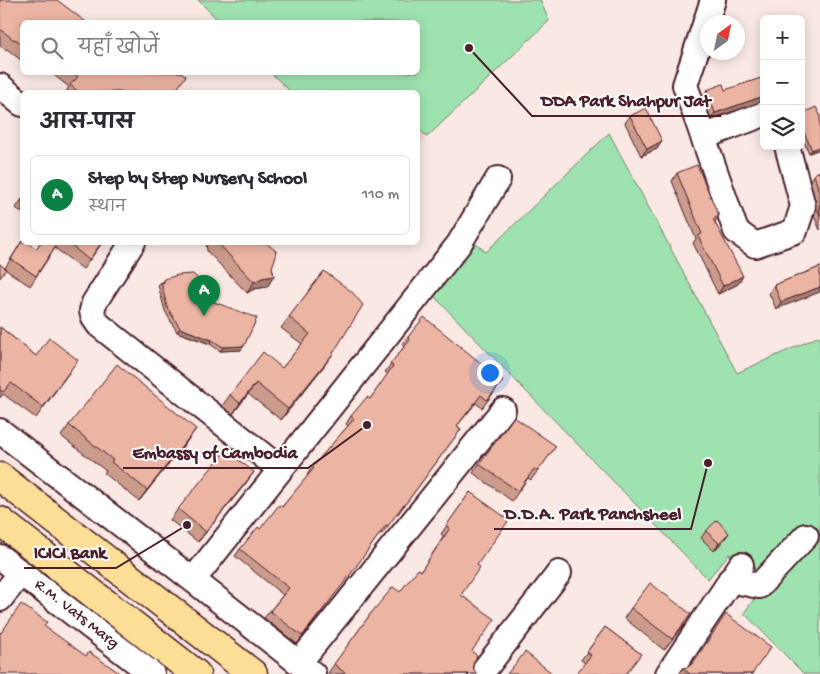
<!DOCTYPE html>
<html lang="hi">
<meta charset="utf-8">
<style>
:root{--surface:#fff;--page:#f2f2f3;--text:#2b2b33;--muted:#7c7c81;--line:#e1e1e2;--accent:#0b8043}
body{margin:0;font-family:"Gochi Hand","Playpen Sans Deva",sans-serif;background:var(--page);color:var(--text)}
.controls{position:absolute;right:15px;top:15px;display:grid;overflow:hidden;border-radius:8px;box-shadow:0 2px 12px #0003}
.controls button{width:45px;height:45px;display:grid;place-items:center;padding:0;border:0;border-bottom:1px solid var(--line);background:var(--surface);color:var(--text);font:25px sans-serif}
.compass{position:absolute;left:700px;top:15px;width:45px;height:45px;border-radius:50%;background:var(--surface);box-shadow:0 2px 12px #0003;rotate:33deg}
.you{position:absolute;left:489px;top:372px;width:18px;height:18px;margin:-12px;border:4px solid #fff;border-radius:50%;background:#1a73e8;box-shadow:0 0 0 8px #1a73e833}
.badge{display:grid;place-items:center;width:32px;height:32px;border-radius:50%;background:var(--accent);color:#fff;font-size:16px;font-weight:700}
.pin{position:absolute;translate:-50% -41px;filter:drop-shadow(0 1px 2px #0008)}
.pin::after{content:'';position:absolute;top:26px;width:18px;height:15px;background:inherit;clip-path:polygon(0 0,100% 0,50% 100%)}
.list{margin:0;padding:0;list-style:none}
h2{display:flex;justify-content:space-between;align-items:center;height:65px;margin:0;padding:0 20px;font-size:21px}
h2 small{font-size:16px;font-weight:400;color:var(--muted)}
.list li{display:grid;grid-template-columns:32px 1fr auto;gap:15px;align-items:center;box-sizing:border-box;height:80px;margin:0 10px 10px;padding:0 10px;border:1px solid var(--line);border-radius:8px}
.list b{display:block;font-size:19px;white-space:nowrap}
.list p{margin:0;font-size:16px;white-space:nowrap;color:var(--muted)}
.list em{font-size:16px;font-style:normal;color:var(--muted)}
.icon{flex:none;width:28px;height:28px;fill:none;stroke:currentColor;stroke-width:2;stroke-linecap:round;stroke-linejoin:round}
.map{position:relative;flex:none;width:820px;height:674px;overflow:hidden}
.search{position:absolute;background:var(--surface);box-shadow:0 2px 12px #0003;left:20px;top:20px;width:400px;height:55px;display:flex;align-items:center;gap:12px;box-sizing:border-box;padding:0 18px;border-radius:8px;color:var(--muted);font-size:19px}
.panel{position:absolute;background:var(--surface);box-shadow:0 2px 12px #0003;left:20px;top:90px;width:400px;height:155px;border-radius:8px}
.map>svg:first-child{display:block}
</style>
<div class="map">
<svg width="820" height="674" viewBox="0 0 820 674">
<rect width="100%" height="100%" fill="#f9e8e3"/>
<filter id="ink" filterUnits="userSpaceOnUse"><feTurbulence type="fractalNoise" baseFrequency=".02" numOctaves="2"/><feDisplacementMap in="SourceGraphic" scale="10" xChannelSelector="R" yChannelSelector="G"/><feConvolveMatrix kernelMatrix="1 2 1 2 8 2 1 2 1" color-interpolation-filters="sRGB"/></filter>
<g filter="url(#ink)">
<path fill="#f5d8d0" d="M 418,128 L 427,137 L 418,147 Z"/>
<path fill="#9ee3af" stroke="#74816d" d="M 198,0 L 540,0 L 549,21 L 427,137 L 418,128 L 418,92 L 291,92 L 271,73 L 418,72 L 418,22 L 220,22 Z
M 609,133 L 737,373 L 820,336 L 820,674 L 804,674 L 744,613 L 761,589 L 729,554 L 708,579 L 431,293 L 458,256 L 463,259 L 476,244 L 486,252 Z"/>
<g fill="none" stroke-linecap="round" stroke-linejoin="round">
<defs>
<path id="minor" d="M 713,0 L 685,85 L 736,231 L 755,245 L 795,231 L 803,206 L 787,146
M 0,86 L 22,104
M 703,137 L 764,114
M 133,242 L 94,303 L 92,311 L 94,318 L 99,325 L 280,469
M 0,431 L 193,580 L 313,674
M 0,557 L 152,674
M 193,580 L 459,244 L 498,179
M 730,580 L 759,586 L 806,536
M 0,599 L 21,573
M 299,663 L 503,410
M 481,674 L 559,573
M 668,674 L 741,565"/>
<path id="major" d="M 0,477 L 253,674
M 0,521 L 196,674"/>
</defs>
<use href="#minor" stroke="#4a1f2b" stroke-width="28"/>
<use href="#major" stroke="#4a1f2b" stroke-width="31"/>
<use href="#minor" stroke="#fff" stroke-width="24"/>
<use href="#major" stroke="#fcde96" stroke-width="28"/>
</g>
<path fill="#cb9b8c" stroke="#4a1f2b" d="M 0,0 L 22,22 L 22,61 L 7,49 L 6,50 L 0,46 Z
M 50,72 L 181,72 L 176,90 L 179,92 L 66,92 L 69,87 Z
M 764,86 L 764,99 L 763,101 L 711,119 L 703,96 L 707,90 L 725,90 Z
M 801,114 L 820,149 L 809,153 L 801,135 Z
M 630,116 L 662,141 L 657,149 L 641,156 L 625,123 Z
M 820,171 L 820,230 L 814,216 L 816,210 L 816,203 L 810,180 L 814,174 Z
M 677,173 L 719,216 L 715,222 L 738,284 L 718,294 L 693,243 L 696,239 L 672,181 Z
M 22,199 L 22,213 L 16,208 Z
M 22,241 L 36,249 L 41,242 L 103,242 L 83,269 L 55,248 L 30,286 L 6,270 L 5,268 Z
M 206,242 L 265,242 L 274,276 L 267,287 L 254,289 L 247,293 L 207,251 Z
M 820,267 L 776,309 L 769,293 L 774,285 Z
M 324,271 L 332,355 L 324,366 L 281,420 L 248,394 L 233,414 L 222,406 L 230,395 L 282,368 L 302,344 L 281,328 Z
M 164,279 L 212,298 L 205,298 L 241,350 L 220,351 L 210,344 L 177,332 L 165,311 L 158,285 L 161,282 L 162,282 Z
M 0,327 L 36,356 L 71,370 L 36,418 L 3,394 L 0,398 Z
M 408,337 L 503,381 L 482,408 L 476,403 L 457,426 L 461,429 L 398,514 L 397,513 L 382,534 L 380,533 L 341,586 L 297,644 L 264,618 L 283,595 L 235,556 L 240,549 L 282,507 L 308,476 L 307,475 L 312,467 L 348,426 L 346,424 L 351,416 L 370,399 L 388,374 L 385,372 L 404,347 L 402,345 Z
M 69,425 L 188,440 L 139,501 L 104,473 L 106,471 L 61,436 Z
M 556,446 L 531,480 L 528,478 L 512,501 L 473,473 L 479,464 Z
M 246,483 L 198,542 L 170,520 L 178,509 Z
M 470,492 L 477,565 L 461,595 L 472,651 L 474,670 L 477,674 L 330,674 L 328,673 L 372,612 L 400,592 L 421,571 L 444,536 L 441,534 Z
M 706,531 L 724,540 L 714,551 L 701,538 Z
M 631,608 L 684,625 L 664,650 L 624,618 Z
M 605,627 L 641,654 L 585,663 L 581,660 Z
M 683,668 L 752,674 L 679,674 Z"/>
<path fill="#a57e72" stroke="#4a1f2b" d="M 764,96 L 764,99 L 763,101 L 711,119 L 715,113 Z
M 662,141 L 657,149 L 641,156 L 647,149 Z
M 820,146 L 820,149 L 809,153 L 812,150 Z
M 274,276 L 267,287 L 254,289 L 247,293 L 254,282 L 262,278 Z
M 743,276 L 738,284 L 718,294 L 723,286 Z
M 820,287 L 820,292 L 776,309 L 781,302 Z
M 214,294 L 212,298 L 196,300 L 198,296 Z
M 180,328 L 212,340 L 210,344 L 177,332 Z
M 244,346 L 241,350 L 220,351 L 223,347 Z
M 332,355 L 324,366 L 281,420 L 288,409 Z
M 256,383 L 248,394 L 233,414 L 240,403 Z
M 196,429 L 188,440 L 139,501 L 147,490 Z
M 254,472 L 246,483 L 198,542 Z
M 729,533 L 724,540 L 714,551 L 719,543 Z"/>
<path fill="#ecb4a3" stroke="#4a1f2b" d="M 0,0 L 57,0 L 86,22 L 22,22 L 22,44 L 15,39 L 14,40 L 0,29 Z
M 72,72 L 181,72 L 186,76 L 176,90 L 179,92 L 79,92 L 70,85 L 78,77 Z
M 761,78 L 764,86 L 764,96 L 715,113 L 707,90 L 723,84 L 725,90 Z
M 816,107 L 820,115 L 820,146 L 812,150 L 801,126 L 801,114 Z
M 646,108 L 662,141 L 647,149 L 630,116 Z
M 697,165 L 719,216 L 713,219 L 743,276 L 723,286 L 698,236 L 702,234 L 677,173 Z
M 820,171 L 820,196 L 814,174 Z
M 820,205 L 820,215 L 818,211 Z
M 22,241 L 22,242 L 27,242 L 36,249 L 41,242 L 58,242 L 36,276 L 11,259 Z
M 67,242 L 102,242 L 89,260 Z
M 217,242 L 265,242 L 276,251 L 275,259 L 272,267 L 274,276 L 262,278 L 254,282 Z
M 0,264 L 6,269 L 0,278 Z
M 820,267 L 820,287 L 781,302 L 774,285 Z
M 324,271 L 352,292 L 363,305 L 332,355 L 288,409 L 256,383 L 240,403 L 230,395 L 263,352 L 282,368 L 310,334 L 289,317 Z
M 193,274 L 214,294 L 198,296 L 257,318 L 244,346 L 223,347 L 212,340 L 180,328 L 167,307 L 161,282 L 164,283 L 164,279 L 178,275 Z
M 424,317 L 503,381 L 487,400 L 481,395 L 457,426 L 461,429 L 404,506 L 403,505 L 388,526 L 386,525 L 347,579 L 302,636 L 270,611 L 289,588 L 240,549 L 258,527 L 260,529 L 279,505 L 282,507 L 314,468 L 312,467 L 354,419 L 351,416 L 367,397 L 370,399 L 393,366 L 390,364 L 410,340 L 408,337 Z
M 0,327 L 36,356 L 49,338 L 78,360 L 43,407 L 11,383 L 3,392 L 0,390 Z
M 117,364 L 196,429 L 147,490 L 111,462 L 113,460 L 69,425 Z
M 514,417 L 556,446 L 538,471 L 534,469 L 518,491 L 479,464 Z
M 226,450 L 254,472 L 206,532 L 178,509 Z
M 470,492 L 509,520 L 477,565 L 480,567 L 461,595 L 495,619 L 472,651 L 477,656 L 473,664 L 474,670 L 477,674 L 346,674 L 334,664 L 372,612 L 393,587 L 400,592 L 418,569 L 421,571 L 450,528 L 446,526 Z
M 717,520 L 729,533 L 719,543 L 706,531 Z
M 650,583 L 691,614 L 672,639 L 631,608 Z
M 21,604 L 47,622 L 44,626 L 86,656 L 89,652 L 121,674 L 0,674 L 0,632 L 1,633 Z
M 726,614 L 771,647 L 752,674 L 690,674 L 683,668 L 688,667 L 693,663 Z
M 605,627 L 641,654 L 626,674 L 576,674 L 591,655 L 587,652 Z
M 525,652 L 553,674 L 507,674 Z"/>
</g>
<g text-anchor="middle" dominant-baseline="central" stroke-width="4" stroke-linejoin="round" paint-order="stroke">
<g font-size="16" fill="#4a1f2b" stroke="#fff">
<text transform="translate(76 615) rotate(38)">R.M. Vats Marg</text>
</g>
</g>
<path fill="none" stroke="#4a1f2b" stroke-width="2" d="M469 48L532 116H721M367 425L308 468H123M708 463L691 529H494M187 525L116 568H24"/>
<g fill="#4a1f2b" stroke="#fff" stroke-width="2">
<circle cx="469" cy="48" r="5"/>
<circle cx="367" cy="425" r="5"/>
<circle cx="708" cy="463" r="5"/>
<circle cx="187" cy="525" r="5"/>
</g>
<g font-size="18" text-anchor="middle" font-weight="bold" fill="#4a1f2b" stroke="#fff" stroke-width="4" stroke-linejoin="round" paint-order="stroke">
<text x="626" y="106">DDA Park Shahpur Jat</text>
<text x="215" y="458">Embassy of Cambodia</text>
<text x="593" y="519">D.D.A. Park Panchsheel</text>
<text x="70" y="558">ICICI Bank</text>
</g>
</svg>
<div class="controls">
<button>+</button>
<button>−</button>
<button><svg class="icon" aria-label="layers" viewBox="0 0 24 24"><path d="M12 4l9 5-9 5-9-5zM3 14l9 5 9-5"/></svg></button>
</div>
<svg class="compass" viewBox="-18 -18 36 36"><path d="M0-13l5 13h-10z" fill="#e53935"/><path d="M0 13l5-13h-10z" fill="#7c7c81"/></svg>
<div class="you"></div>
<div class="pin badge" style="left:204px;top:316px">A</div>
<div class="search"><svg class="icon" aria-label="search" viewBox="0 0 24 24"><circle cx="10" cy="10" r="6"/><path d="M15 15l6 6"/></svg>यहाँ खोजें</div>
<section class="panel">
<h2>आस-पास<small></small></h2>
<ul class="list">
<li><span class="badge">A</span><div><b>Step by Step Nursery School</b><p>स्थान</p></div><em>110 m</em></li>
</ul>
</section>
</div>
